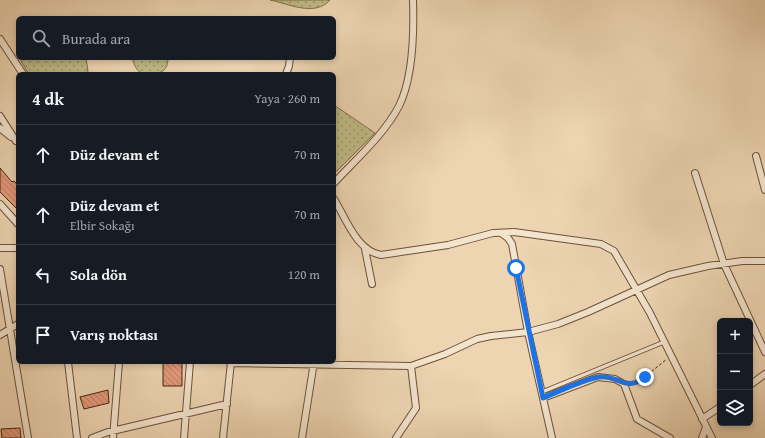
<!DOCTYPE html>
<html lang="tr">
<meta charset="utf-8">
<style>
:root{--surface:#171b24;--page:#20242c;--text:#f1f3f6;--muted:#9ea1a6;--line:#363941}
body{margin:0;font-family:"Gentium Book Plus",serif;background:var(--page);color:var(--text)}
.controls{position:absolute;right:12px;bottom:12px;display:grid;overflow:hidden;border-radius:6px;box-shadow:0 2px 6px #0003}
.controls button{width:36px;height:36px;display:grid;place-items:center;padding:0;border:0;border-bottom:1px solid var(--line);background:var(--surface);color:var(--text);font:20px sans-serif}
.stop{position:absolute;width:12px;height:12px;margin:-9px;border:3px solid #1a73e8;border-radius:50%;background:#fff}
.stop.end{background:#1a73e8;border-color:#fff;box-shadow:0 1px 4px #0008}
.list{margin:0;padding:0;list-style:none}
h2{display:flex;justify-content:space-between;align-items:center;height:52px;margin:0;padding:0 16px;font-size:17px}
h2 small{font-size:13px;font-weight:400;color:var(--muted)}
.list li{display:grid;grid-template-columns:26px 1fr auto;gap:12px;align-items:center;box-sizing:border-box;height:60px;padding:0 16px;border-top:1px solid var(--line)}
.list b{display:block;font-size:15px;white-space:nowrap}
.list p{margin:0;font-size:13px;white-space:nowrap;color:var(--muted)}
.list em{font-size:13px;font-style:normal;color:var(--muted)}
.icon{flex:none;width:22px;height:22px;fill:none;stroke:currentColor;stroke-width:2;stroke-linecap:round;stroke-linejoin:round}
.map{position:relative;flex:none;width:765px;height:438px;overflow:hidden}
.search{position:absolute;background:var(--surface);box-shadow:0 2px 6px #0003;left:16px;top:16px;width:320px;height:44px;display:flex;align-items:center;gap:10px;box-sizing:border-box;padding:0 14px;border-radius:6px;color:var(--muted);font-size:15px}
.panel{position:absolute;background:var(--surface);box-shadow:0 2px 6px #0003;left:16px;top:72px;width:320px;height:292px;border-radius:6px}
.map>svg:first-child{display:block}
</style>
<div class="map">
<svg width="765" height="438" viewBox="0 0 765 438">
<defs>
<pattern id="grass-dots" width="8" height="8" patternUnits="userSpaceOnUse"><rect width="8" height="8" fill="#c0bb87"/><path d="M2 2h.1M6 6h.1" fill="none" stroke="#9e986d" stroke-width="1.8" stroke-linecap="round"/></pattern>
<pattern id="building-back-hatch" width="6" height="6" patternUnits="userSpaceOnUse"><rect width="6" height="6" fill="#e3997b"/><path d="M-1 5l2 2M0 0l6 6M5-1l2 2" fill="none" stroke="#ba7d63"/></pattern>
</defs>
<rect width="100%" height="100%" fill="#edd5b2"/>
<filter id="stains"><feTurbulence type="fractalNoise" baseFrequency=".005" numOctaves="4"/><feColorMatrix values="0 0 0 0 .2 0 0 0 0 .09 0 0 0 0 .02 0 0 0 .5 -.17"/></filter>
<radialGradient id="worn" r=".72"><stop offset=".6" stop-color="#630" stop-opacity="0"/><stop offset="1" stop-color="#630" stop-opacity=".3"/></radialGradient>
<path fill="url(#grass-dots)" stroke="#82704c" d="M 270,0 L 330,0 C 315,17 289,4 270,0 Z
M 19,58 L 86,58 L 88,71 L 86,74 L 29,74 Z
M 132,58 L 168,58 C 168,71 161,74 149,74 C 146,74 143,74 140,72 C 135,69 134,63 132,58 Z
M 334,105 L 375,133 L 334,174 Z"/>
<path fill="url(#building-back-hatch)" stroke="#452411" d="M 0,168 L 12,182 L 14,181 L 18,185 L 18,210 L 0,192 Z
M 163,362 L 182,362 L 182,386 L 163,386 Z
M 108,390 L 109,403 L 84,409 L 80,397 Z
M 20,428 L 21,438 L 2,438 L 1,429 Z"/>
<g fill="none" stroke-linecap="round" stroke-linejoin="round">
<defs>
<path id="service" d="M 542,392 L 664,342"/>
<path id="minor" d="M 0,39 L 23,74
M 286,74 L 289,66 L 290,58
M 0,116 L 16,141
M 0,128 L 11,137
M 756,156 L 765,190
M 695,173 L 724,264 L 765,352
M 334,183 C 356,159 384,135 399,106 C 413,78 414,31 413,0
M 334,199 C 346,219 357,251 381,255 L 448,245 L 493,233 L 514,232 L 601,244 L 614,251 L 650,313 L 712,438
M 0,204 L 18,224
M 501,233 L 508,238 L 512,244 L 528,332 L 552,438
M 0,248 L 18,248
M 365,249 L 372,284
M 0,269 L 28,438
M 0,335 L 18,324
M 68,362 L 77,438
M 231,363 L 411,366 L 445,354 L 477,339 L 491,336 L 528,332 L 558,324 L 588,312 L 669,275 L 708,266 L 742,261 L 765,261
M 750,385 L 765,374
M 543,398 L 598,377 L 615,379 L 624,384 L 637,419 L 670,438
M 702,419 L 720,407
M 92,438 L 108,432 L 227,404
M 113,438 L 119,362
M 184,438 L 190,362
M 223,438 L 231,362
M 302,438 L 314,362
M 396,438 L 416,408 L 411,366
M 702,438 L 706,427"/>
</defs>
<use href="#service" stroke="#6f5039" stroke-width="5"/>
<use href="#minor" stroke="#6f5039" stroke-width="8"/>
<path stroke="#452411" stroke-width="1" stroke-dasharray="3 2" stroke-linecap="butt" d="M 630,384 L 642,379 L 667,359"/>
<use href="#service" stroke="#f3e4cd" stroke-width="3"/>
<use href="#minor" stroke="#f3e4cd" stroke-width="6"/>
</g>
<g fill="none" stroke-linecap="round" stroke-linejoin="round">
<path stroke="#1a73e8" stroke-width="5" d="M 516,268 L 543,398 C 560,391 580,381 598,377 C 618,374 626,393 645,377"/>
</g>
<rect width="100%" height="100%" filter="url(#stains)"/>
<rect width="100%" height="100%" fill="url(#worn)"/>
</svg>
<div class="controls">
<button>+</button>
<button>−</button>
<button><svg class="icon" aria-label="layers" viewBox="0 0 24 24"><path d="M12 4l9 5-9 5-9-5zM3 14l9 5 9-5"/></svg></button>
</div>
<div class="stop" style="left:516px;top:268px"></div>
<div class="stop end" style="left:645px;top:377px"></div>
<div class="search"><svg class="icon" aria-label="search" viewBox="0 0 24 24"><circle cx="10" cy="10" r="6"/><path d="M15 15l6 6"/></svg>Burada ara</div>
<section class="panel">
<h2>4 dk<small>Yaya · 260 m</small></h2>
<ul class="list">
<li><svg class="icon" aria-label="ahead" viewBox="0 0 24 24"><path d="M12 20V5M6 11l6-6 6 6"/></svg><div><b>Düz devam et</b></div><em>70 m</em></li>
<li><svg class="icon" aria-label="ahead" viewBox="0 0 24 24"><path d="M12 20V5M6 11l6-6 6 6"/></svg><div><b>Düz devam et</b><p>Elbir Sokağı</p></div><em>70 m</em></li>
<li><svg class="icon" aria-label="left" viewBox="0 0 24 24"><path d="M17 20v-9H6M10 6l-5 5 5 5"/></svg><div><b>Sola dön</b></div><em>120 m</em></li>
<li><svg class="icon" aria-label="arrive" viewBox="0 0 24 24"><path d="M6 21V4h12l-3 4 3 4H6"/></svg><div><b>Varış noktası</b></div></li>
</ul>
</section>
</div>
